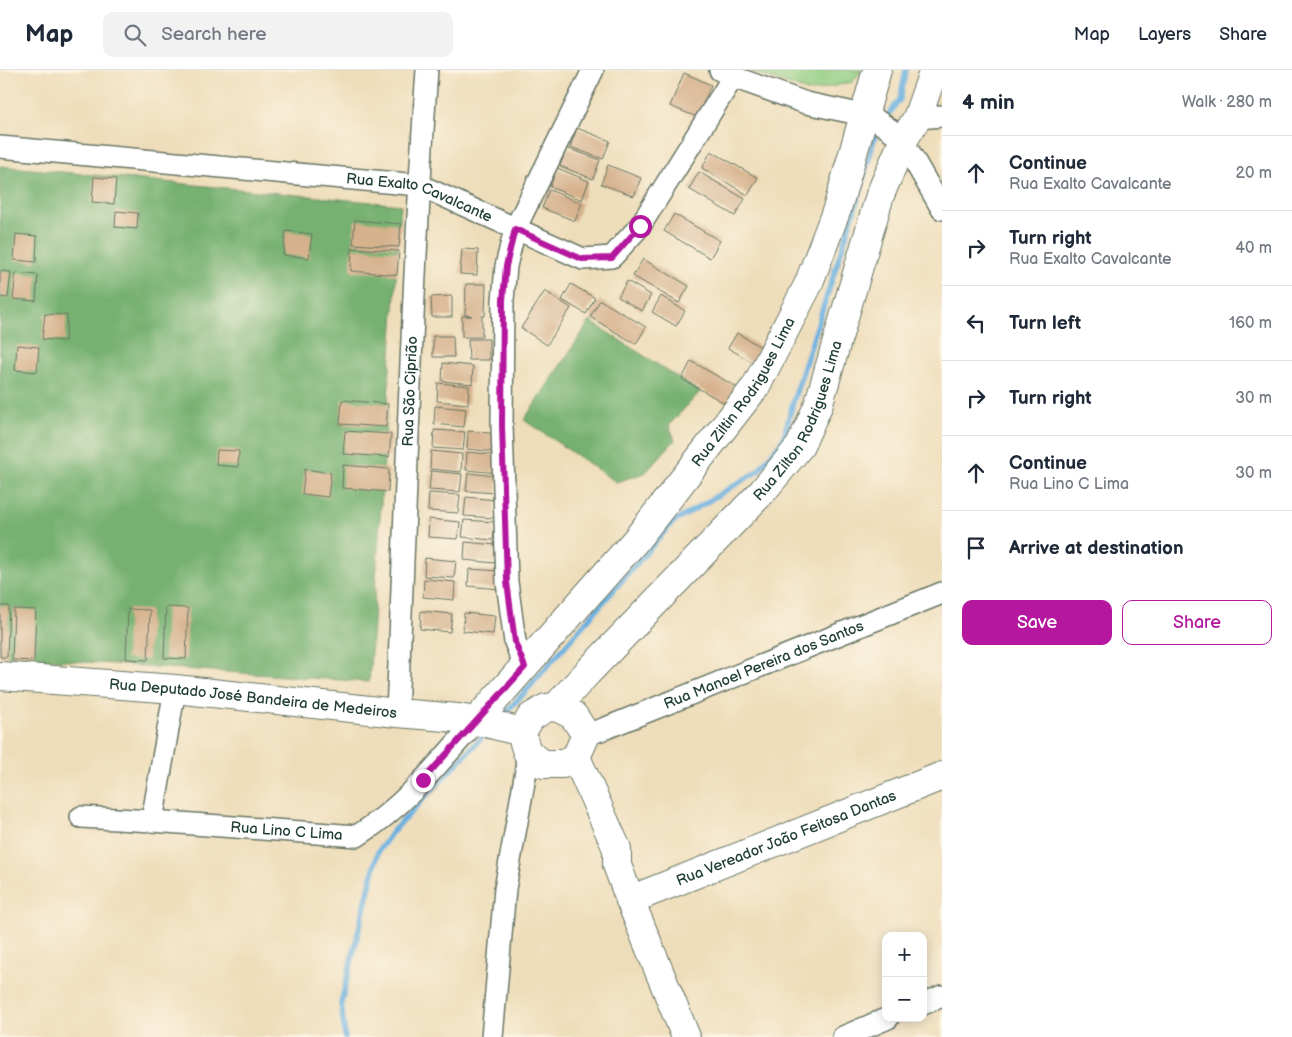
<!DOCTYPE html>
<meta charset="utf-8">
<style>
:root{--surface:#fff;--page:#f2f2f3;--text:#1f2937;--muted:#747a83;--line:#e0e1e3;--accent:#b5179e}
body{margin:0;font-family:"Balsamiq Sans",sans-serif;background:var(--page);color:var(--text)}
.controls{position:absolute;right:15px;bottom:15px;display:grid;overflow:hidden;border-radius:10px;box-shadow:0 2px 12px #0003}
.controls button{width:45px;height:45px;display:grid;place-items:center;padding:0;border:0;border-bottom:1px solid var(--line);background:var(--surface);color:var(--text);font:25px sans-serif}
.stop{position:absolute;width:15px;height:15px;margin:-11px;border:4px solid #b5179e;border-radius:50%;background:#fff}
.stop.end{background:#b5179e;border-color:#fff;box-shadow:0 1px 5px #0008}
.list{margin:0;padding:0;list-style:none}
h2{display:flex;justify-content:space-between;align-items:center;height:65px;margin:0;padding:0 20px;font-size:21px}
h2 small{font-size:16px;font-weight:400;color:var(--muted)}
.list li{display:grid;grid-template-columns:32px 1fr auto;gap:15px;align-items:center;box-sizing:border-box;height:75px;padding:0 20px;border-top:1px solid var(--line)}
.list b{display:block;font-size:19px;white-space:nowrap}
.list p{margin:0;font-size:16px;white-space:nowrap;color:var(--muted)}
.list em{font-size:16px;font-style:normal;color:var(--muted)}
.actions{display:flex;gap:10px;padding:15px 20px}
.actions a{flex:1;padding:11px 0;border:1px solid var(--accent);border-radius:10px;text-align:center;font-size:18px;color:var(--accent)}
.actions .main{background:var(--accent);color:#fff}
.icon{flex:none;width:28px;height:28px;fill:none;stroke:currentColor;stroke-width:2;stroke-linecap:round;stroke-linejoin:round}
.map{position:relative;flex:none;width:942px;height:967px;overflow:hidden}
header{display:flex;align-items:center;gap:30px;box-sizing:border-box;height:70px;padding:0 25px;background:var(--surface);border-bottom:1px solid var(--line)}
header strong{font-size:24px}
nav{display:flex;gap:28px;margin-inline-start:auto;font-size:18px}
.search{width:350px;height:45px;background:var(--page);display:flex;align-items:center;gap:12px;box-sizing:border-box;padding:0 18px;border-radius:10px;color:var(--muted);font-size:19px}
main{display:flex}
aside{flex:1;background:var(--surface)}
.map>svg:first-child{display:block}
</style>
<header>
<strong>Map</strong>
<div class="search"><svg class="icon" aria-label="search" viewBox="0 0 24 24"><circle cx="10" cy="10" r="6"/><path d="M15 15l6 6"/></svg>Search here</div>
<nav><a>Map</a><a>Layers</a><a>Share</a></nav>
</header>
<main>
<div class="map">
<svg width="942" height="967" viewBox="0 0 942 967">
<rect width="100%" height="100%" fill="#fcf5e5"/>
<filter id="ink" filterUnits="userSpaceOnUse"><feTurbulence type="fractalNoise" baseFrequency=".02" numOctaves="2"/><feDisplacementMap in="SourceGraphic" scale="10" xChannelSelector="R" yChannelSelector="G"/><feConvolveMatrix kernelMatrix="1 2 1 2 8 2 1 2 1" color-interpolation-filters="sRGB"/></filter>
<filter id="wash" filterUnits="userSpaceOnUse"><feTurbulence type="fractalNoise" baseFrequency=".0096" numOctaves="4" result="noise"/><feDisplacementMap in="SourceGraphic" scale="20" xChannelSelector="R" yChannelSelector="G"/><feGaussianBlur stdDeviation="1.12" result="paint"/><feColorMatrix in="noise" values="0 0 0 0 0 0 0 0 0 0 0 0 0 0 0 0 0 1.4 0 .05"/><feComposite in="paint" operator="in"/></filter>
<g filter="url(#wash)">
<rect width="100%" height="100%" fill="#eeddba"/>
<path fill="#93ce83" stroke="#59865c" d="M 747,0 L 862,0 L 852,12 L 810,22 Z"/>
<path fill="#76b171" stroke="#4a7752" d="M 0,96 L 401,135 L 369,612 L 0,586 Z
M 590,251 L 700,322 L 669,355 L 675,370 L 645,403 L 616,412 L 524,350 Z"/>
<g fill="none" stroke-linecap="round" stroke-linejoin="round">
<path stroke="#69b0e0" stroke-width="5.5" d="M 500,648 L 525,622 L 672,453 L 758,401 L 783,370 L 793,332 L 859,125 L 876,62 L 900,29 L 906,0
M 345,967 L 341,933 L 378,782 L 392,762 L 487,662"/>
</g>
<g id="blocks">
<path fill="#d5b18c" d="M 684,3 L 711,15 L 697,47 L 670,36 Z
M 577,58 L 610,71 L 603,89 L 570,77 Z
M 567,78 L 600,90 L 593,109 L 560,96 Z
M 711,81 L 758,108 L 748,125 L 702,98 Z
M 608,95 L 641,108 L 634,126 L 601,114 Z
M 557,98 L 589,111 L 582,130 L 550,117 Z
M 699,102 L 745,129 L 735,146 L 689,119 Z
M 94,107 L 116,109 L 114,134 L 92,132 Z
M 549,120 L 582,133 L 575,151 L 542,138 Z
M 116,141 L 138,143 L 137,159 L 115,157 Z
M 674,144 L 720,171 L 710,188 L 664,161 Z
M 355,150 L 401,154 L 399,177 L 353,174 Z
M 286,161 L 312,164 L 309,188 L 283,185 Z
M 16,164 L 37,166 L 36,192 L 14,190 Z
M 352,178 L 399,181 L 397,205 L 351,201 Z
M 462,179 L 478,180 L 477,205 L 460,204 Z
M 643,189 L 689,216 L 679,233 L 633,206 Z
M 0,201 L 11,202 L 8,228 L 0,227 Z
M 16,203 L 38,205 L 36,231 L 13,229 Z
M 627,211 L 651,225 L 642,241 L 618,227 Z
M 466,214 L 486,214 L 485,246 L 482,246 L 482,267 L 462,267 L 462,246 L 472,246 L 465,245 Z
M 571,214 L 595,228 L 586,244 L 562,230 Z
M 545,221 L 571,238 L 547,275 L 521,258 Z
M 452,226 L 452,247 L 432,247 L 431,227 Z
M 661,226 L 685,241 L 676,256 L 652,242 Z
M 600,230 L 646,257 L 636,274 L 590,247 Z
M 45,244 L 67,245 L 65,271 L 42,269 Z
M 737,263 L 761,277 L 752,292 L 728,278 Z
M 433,266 L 453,266 L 454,287 L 433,287 Z
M 468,269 L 489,269 L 489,290 L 469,290 Z
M 17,275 L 39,277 L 37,302 L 15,300 Z
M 691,291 L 738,318 L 728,335 L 682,309 Z
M 443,293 L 473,296 L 472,314 L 442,311 Z
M 438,313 L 469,316 L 468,334 L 437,331 Z
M 342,330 L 388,334 L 386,357 L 340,354 Z
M 435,336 L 466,339 L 464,357 L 434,354 Z
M 434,360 L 465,362 L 463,380 L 433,378 Z
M 345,361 L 391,364 L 389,387 L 343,384 Z
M 468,361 L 499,364 L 497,382 L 467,379 Z
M 217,380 L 239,381 L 238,397 L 216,395 Z
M 431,381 L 462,384 L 461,402 L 430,399 Z
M 467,382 L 498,385 L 497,403 L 466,400 Z
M 343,395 L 389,399 L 388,422 L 342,418 Z
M 305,399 L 331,403 L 328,427 L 302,424 Z
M 431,401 L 462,404 L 460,422 L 429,420 Z
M 468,403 L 498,406 L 497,423 L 466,421 Z
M 429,423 L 460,425 L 458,443 L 428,441 Z
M 466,427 L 496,430 L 495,448 L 464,446 Z
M 429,449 L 460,452 L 458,469 L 428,467 Z
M 464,450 L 495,452 L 493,470 L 462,467 Z
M 465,472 L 496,475 L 495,493 L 464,490 Z
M 425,488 L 456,491 L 454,508 L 424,506 Z
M 469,499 L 500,501 L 499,519 L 468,516 Z
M 424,509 L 455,512 L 454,530 L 423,527 Z
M 0,536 L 9,536 L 7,587 L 0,587 Z
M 166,537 L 188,538 L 186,589 L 164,588 Z
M 14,539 L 36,540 L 34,591 L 12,590 Z
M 128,539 L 150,540 L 148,590 L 126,589 Z
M 421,541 L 452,544 L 450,562 L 420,559 Z
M 464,543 L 495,546 L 493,564 L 463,561 Z"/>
</g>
</g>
<g filter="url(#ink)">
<use href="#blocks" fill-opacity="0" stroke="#677563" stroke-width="1"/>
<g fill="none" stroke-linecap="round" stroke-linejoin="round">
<defs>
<g id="street">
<path d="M 720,0 L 733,7 L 806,33 L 864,45 L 876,50 L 895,63 L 903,71 L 942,139"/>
<path d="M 917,48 L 942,46"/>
<path id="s1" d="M 0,77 L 419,115 L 583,189 L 612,187 L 640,156 L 733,7"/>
<path d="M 525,597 L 515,572 L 507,512 L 502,356 L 503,230 L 506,196 L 515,159 L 593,0"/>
<path id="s2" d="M 397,643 C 406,429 412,214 427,0"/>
<path id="s3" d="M 586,665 L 606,658 L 942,523"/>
<path id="s4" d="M 81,747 L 152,751 L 357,766 C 404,737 440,692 476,651"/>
<path d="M 152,751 L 175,619"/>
<path d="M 923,934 L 942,926"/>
<path d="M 492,967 L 505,819 L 526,701 L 527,682"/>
<path d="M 843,967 L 888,948"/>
</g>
<g id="secondary">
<path id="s5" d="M 0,606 L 175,619 L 397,643 L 458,648 L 486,653 L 522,662"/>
<path id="s6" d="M 556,637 L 588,602 L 762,422 L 800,376 L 818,336 L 880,125 L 903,71 L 917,48 L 934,0"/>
<path d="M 556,637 L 573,645 L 586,665 L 576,687 L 563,694 L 543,694 L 527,682 L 524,673 L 522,662 L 531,647 L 546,638 Z"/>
<path id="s7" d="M 476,651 L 636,470 L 756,316 L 808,215 L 837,139 L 877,0"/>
<path d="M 576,687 L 617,779 L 617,795 L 630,830 L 686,967"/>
<path id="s8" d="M 630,830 L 942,706"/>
</g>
</defs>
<use href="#street" stroke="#677563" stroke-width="24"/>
<use href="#secondary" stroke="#677563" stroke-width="30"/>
<use href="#street" stroke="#fff" stroke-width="21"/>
<use href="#secondary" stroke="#fff" stroke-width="28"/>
</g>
</g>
<g fill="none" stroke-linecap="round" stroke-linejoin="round" filter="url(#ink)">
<path stroke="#b5179e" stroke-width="6" d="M 423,710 L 525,597 L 515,572 L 507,512 L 502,356 L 503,230 L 506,196 L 515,159 L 582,189 L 612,188 L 640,156"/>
</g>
<g text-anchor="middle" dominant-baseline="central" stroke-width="5" stroke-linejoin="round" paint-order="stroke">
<g font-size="15" fill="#1f3d34" stroke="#fcf5e5">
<text stroke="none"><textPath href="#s1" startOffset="424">Rua Exalto Cavalcante</textPath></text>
<text stroke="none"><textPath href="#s2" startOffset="322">Rua São Ciprião</textPath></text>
<text stroke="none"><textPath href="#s7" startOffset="425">Rua Ziltin Rodrigues Lima</textPath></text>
<text stroke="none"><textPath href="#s6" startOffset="379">Rua Zilton Rodrigues Lima</textPath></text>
<text stroke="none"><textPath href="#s3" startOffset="191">Rua Manoel Pereira dos Santos</textPath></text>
<text stroke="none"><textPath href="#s5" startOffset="254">Rua Deputado José Bandeira de Medeiros</textPath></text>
<text stroke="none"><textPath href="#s4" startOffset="206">Rua Lino C Lima</textPath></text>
<text stroke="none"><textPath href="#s8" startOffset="168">Rua Vereador João Feitosa Dantas</textPath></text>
</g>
</g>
</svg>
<div class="controls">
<button>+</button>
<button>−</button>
</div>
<div class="stop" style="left:640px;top:156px"></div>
<div class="stop end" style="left:423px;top:710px"></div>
</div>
<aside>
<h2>4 min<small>Walk · 280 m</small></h2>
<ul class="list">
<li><svg class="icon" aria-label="ahead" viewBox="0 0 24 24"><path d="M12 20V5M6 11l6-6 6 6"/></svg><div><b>Continue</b><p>Rua Exalto Cavalcante</p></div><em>20 m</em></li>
<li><svg class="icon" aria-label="right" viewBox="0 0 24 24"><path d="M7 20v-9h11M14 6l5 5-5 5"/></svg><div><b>Turn right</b><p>Rua Exalto Cavalcante</p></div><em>40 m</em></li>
<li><svg class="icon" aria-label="left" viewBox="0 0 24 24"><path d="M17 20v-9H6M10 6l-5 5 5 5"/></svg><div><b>Turn left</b></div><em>160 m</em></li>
<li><svg class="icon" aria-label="right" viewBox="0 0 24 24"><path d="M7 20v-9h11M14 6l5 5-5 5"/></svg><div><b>Turn right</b></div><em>30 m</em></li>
<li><svg class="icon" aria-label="ahead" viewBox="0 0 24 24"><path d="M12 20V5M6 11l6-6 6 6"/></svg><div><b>Continue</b><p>Rua Lino C Lima</p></div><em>30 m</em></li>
<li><svg class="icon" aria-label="arrive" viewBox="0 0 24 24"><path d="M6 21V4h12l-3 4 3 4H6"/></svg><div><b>Arrive at destination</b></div></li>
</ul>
<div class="actions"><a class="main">Save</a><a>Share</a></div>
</aside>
</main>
